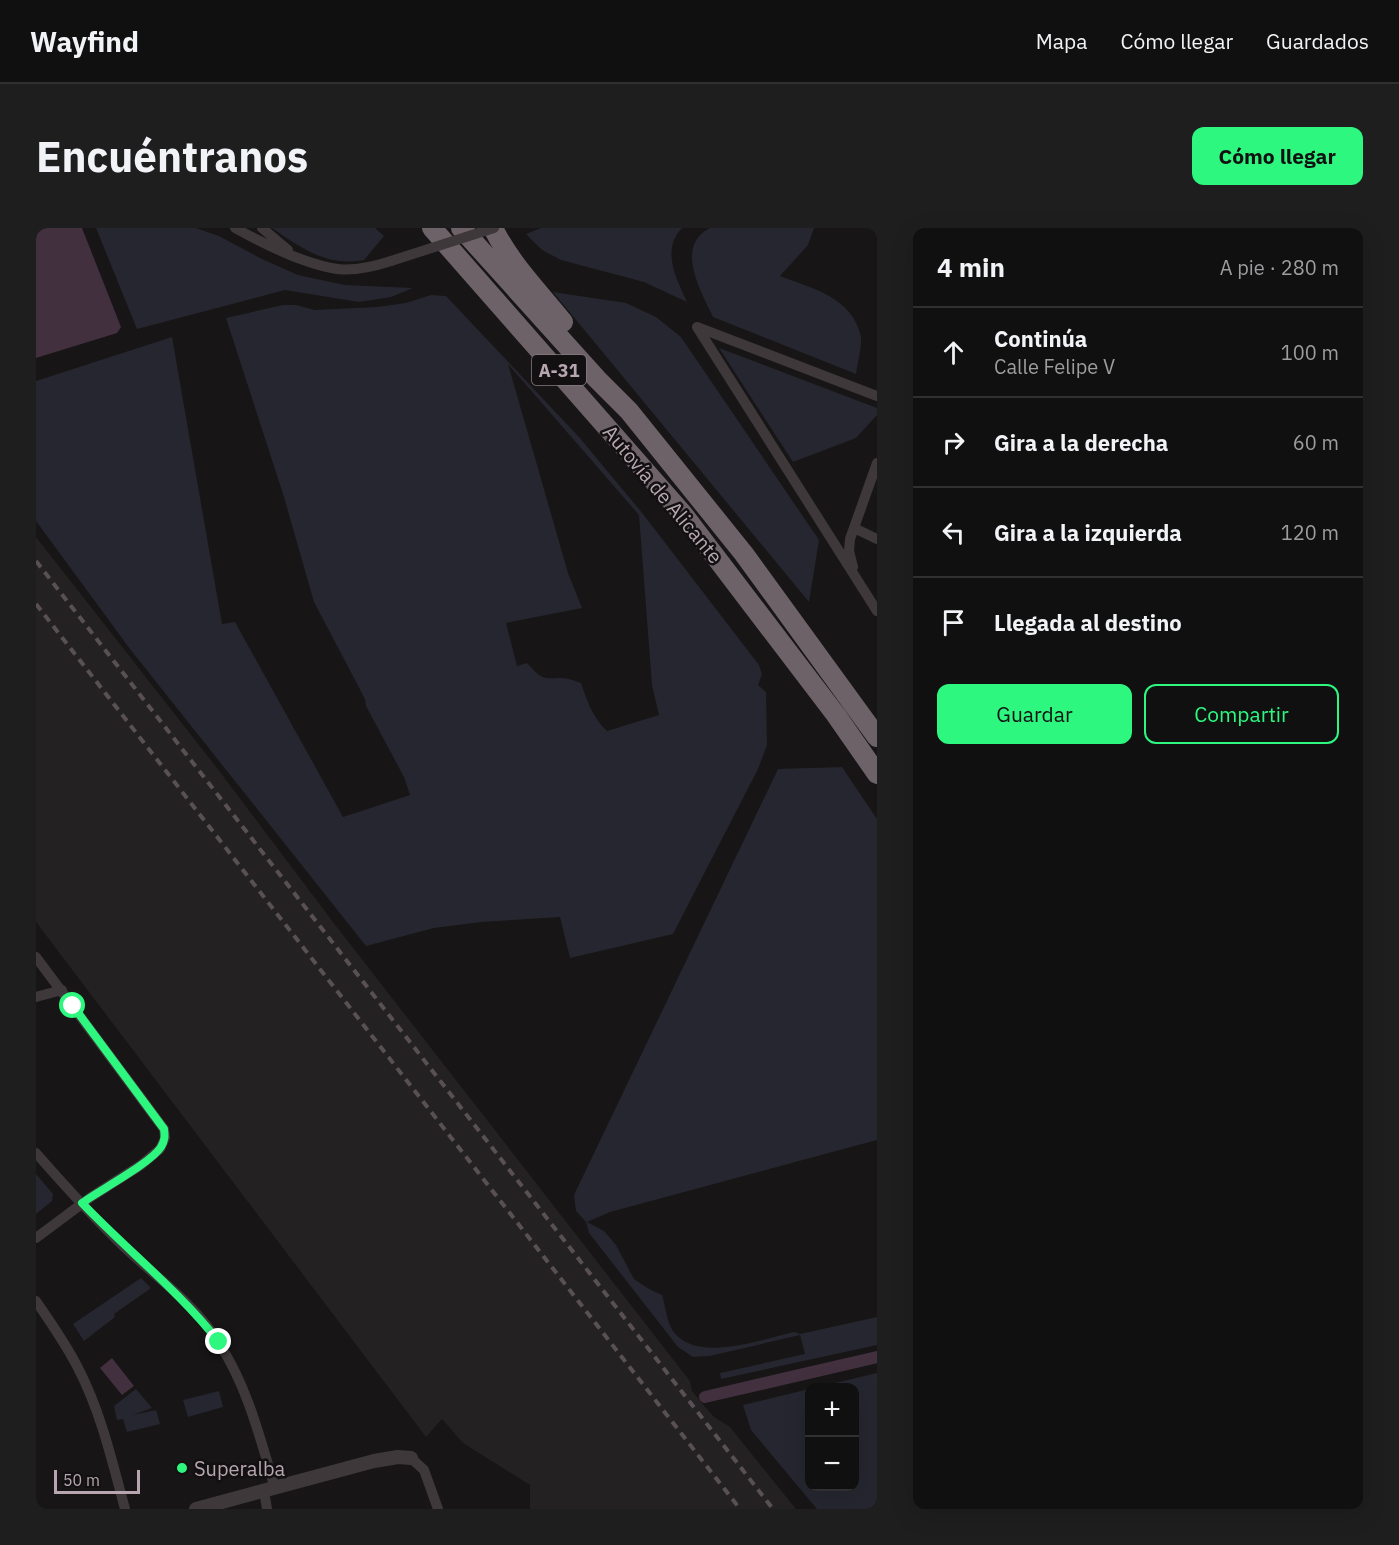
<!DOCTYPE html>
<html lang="es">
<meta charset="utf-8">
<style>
:root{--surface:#111010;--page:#1e1e1e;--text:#f1f3f6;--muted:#9c9d9f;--line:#303030;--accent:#2df77f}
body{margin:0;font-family:"IBM Plex Sans",sans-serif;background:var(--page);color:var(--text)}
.controls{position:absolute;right:18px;bottom:18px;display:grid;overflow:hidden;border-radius:12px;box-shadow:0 6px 24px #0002}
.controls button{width:54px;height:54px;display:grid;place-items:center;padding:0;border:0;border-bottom:2px solid var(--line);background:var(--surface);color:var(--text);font:30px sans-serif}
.scale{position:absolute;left:18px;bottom:15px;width:86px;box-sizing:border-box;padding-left:6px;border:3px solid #b7a6b0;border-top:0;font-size:16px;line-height:21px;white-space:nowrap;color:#b7a6b0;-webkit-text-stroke:4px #121010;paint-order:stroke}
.stop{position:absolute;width:18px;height:18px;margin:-14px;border:4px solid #2df77f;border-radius:50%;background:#fff}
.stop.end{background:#2df77f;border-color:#fff;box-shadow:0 2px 6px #0008}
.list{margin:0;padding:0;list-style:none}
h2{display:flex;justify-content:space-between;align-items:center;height:78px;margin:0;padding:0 24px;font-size:26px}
h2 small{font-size:20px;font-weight:400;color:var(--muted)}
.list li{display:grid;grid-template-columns:39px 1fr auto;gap:18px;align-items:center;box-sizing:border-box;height:90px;padding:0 24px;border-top:2px solid var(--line)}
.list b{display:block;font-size:22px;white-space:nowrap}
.list p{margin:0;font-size:20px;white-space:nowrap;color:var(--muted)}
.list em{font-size:20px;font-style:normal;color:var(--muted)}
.actions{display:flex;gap:12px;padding:18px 24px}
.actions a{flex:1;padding:14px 0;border:2px solid var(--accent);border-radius:12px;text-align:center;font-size:21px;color:var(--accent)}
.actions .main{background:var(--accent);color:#111}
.icon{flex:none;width:33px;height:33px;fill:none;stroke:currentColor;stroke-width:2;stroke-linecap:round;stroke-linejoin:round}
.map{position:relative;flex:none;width:841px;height:1281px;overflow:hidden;border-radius:12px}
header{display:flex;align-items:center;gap:36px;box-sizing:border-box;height:84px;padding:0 30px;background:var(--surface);border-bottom:2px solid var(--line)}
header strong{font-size:28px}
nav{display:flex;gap:33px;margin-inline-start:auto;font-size:21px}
.intro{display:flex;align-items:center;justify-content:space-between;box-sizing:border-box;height:144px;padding:0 36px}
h1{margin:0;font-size:42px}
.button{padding:15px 27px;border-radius:12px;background:var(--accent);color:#111;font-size:21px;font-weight:700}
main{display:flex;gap:36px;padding:0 36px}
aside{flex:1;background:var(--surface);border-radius:12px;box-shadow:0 6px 24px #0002}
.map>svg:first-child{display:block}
</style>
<header>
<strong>Wayfind</strong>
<nav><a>Mapa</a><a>Cómo llegar</a><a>Guardados</a></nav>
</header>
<div class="intro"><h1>Encuéntranos</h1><a class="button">Cómo llegar</a></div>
<main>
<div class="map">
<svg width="841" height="1281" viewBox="0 0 841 1281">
<rect width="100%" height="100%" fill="#171515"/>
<path fill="#242122" d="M 0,309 L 181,540 L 297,694 L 654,1153 L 656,1163 L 665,1174 L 678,1189 L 694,1199 L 760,1281 L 494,1281 L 494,1257 L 427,1215 L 406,1191 L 390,1209 L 0,694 Z"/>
<path fill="#25262f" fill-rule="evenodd" d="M 60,0 L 160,0 L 183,8 L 224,30 L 262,47 L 309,57 L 377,60 L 355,69 L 323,74 L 249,62 L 101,101 Z
M 236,0 L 339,0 L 348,8 L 328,32 C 291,39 265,20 236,0 Z
M 505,0 L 646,0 C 625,22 640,50 651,74 L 608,54 L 525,32 L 506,22 L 490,6 Z
M 674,0 L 778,0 L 772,17 L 744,48 C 775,60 817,69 825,109 C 826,118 821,137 820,146 L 677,89 C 665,63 638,18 674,0 Z
M 517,64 L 590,75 L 620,89 L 645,109 L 783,312 L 773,374 Z
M 395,67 L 410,68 L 543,209 L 607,286 L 723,437 L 726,446 L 722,457 L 730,464 L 731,517 L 722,541 L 637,706 L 534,730 L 524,689 L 445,694 L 398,700 L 330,718 L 94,421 L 0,293 L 0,153 L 136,109 L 186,396 L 199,394 L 307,589 L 374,567 L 368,549 L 330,478 L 329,471 L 278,374 L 248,269 L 190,90 L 247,77 L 260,77 L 279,82 L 341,79 L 370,75 ZM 472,136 L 603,287 L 616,457 L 623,487 L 571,503 C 557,490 551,473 545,455 C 539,453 532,450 525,450 C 505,451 505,450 491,435 L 481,438 L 470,395 L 546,380 L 532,345 Z
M 683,120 L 841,180 L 841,187 L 820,210 L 757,234 Z
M 806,539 L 841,591 L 841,912 L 574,984 L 551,994 L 568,1003 L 580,1017 L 598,1051 L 613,1061 L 626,1067 C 630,1079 630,1092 637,1103 C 660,1136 727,1111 758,1104 L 764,1106 L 841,1089 L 841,1117 L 685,1151 L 684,1145 L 769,1126 L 764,1107 L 674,1128 L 657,1129 L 642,1119 L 553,1005 L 550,994 L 540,983 L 538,967 L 742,541 Z
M 0,946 L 17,966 L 16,973 L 0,986 Z
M 105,1050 L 115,1060 L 78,1086 L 79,1089 L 48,1113 L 37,1096 Z
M 841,1145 L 841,1281 L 781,1281 L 715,1202 L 707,1177 L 773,1161 L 774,1258 L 818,1258 L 818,1160 L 782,1159 Z
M 100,1161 L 116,1180 L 97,1187 L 120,1182 L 124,1196 L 91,1204 L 87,1191 L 81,1192 L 78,1178 Z
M 183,1163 L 187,1179 L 152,1189 L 147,1172 Z"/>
<path fill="#42303f" d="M 7,0 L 46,0 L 85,99 L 81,105 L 0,130 L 0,1 Z
M 76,1130 L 98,1158 L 86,1167 L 64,1140 Z"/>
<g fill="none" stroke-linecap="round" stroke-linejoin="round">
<path stroke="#42303f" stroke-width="12" d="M 669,1169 L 841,1129"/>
<path stroke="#3e383a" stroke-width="10" d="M 199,0 C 217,10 235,19 254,27 C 295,43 312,47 355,33
M 226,0 L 252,22
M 841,168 L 661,99 L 841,383
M 818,300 L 841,311
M 817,339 L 813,323 L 814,311 L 841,235
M 0,729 L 128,901 L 129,910 L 124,921 L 105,937 L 55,969 L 0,1010
M 0,769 L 26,762
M 0,925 C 28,957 57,989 87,1018 C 120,1049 159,1076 183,1115 C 212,1160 224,1210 239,1260
M 0,1073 C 15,1095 30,1116 42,1140 C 65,1184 76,1233 89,1281
M 375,1230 L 388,1242 L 402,1281
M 228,1263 L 231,1281"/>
<path stroke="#3e383a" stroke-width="14" d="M 160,1281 L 338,1233 L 362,1229 L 375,1230"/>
<path stroke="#6d6268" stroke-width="20" d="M 396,0 L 647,286 L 800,487 L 841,546
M 425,0 L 561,151 L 593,183 L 708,326 L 841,509
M 457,0 C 474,35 503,64 527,94"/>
<path stroke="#595055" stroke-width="4" stroke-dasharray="8 6" stroke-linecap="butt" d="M 0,333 L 737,1281
M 0,376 L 704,1281"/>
<path stroke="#3e383a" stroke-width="10" d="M 355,33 L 458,0"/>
</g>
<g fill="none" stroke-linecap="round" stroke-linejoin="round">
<path stroke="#2df77f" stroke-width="8" d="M 37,778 L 128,901 C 129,908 129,912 125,919 C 115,935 64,962 46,975 C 91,1022 143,1063 183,1114"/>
</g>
<circle fill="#2df77f" stroke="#121010" stroke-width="2" cx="146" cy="1240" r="6"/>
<g text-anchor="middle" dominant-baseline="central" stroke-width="5" stroke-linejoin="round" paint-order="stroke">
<rect fill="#121010" stroke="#867980" stroke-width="1.5" x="496" y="127" width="54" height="30" rx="4.5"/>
<g font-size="18" font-weight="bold" fill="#b7a6b0">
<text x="523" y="142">A-31</text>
</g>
<g font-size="20" fill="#b7a6b0" stroke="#121010">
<text transform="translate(627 266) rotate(50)">Autovía de Alicante</text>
</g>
<g font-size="20" fill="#b7a6b0" stroke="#121010" text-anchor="start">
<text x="158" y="1240">Superalba</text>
</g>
</g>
</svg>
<div class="controls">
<button>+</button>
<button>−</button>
</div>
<div class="scale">50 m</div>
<div class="stop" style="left:37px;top:778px"></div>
<div class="stop end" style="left:183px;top:1114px"></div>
</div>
<aside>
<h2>4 min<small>A pie · 280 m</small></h2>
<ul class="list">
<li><svg class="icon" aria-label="ahead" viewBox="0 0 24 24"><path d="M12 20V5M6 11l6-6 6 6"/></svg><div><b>Continúa</b><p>Calle Felipe V</p></div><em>100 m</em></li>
<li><svg class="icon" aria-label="right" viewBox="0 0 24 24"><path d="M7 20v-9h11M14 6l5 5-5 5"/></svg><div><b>Gira a la derecha</b></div><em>60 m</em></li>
<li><svg class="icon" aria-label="left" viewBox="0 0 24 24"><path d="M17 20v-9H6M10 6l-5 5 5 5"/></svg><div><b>Gira a la izquierda</b></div><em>120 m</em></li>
<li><svg class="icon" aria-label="arrive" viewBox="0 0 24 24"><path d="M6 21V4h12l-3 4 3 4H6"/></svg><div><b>Llegada al destino</b></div></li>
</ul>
<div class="actions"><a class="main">Guardar</a><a>Compartir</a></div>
</aside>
</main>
